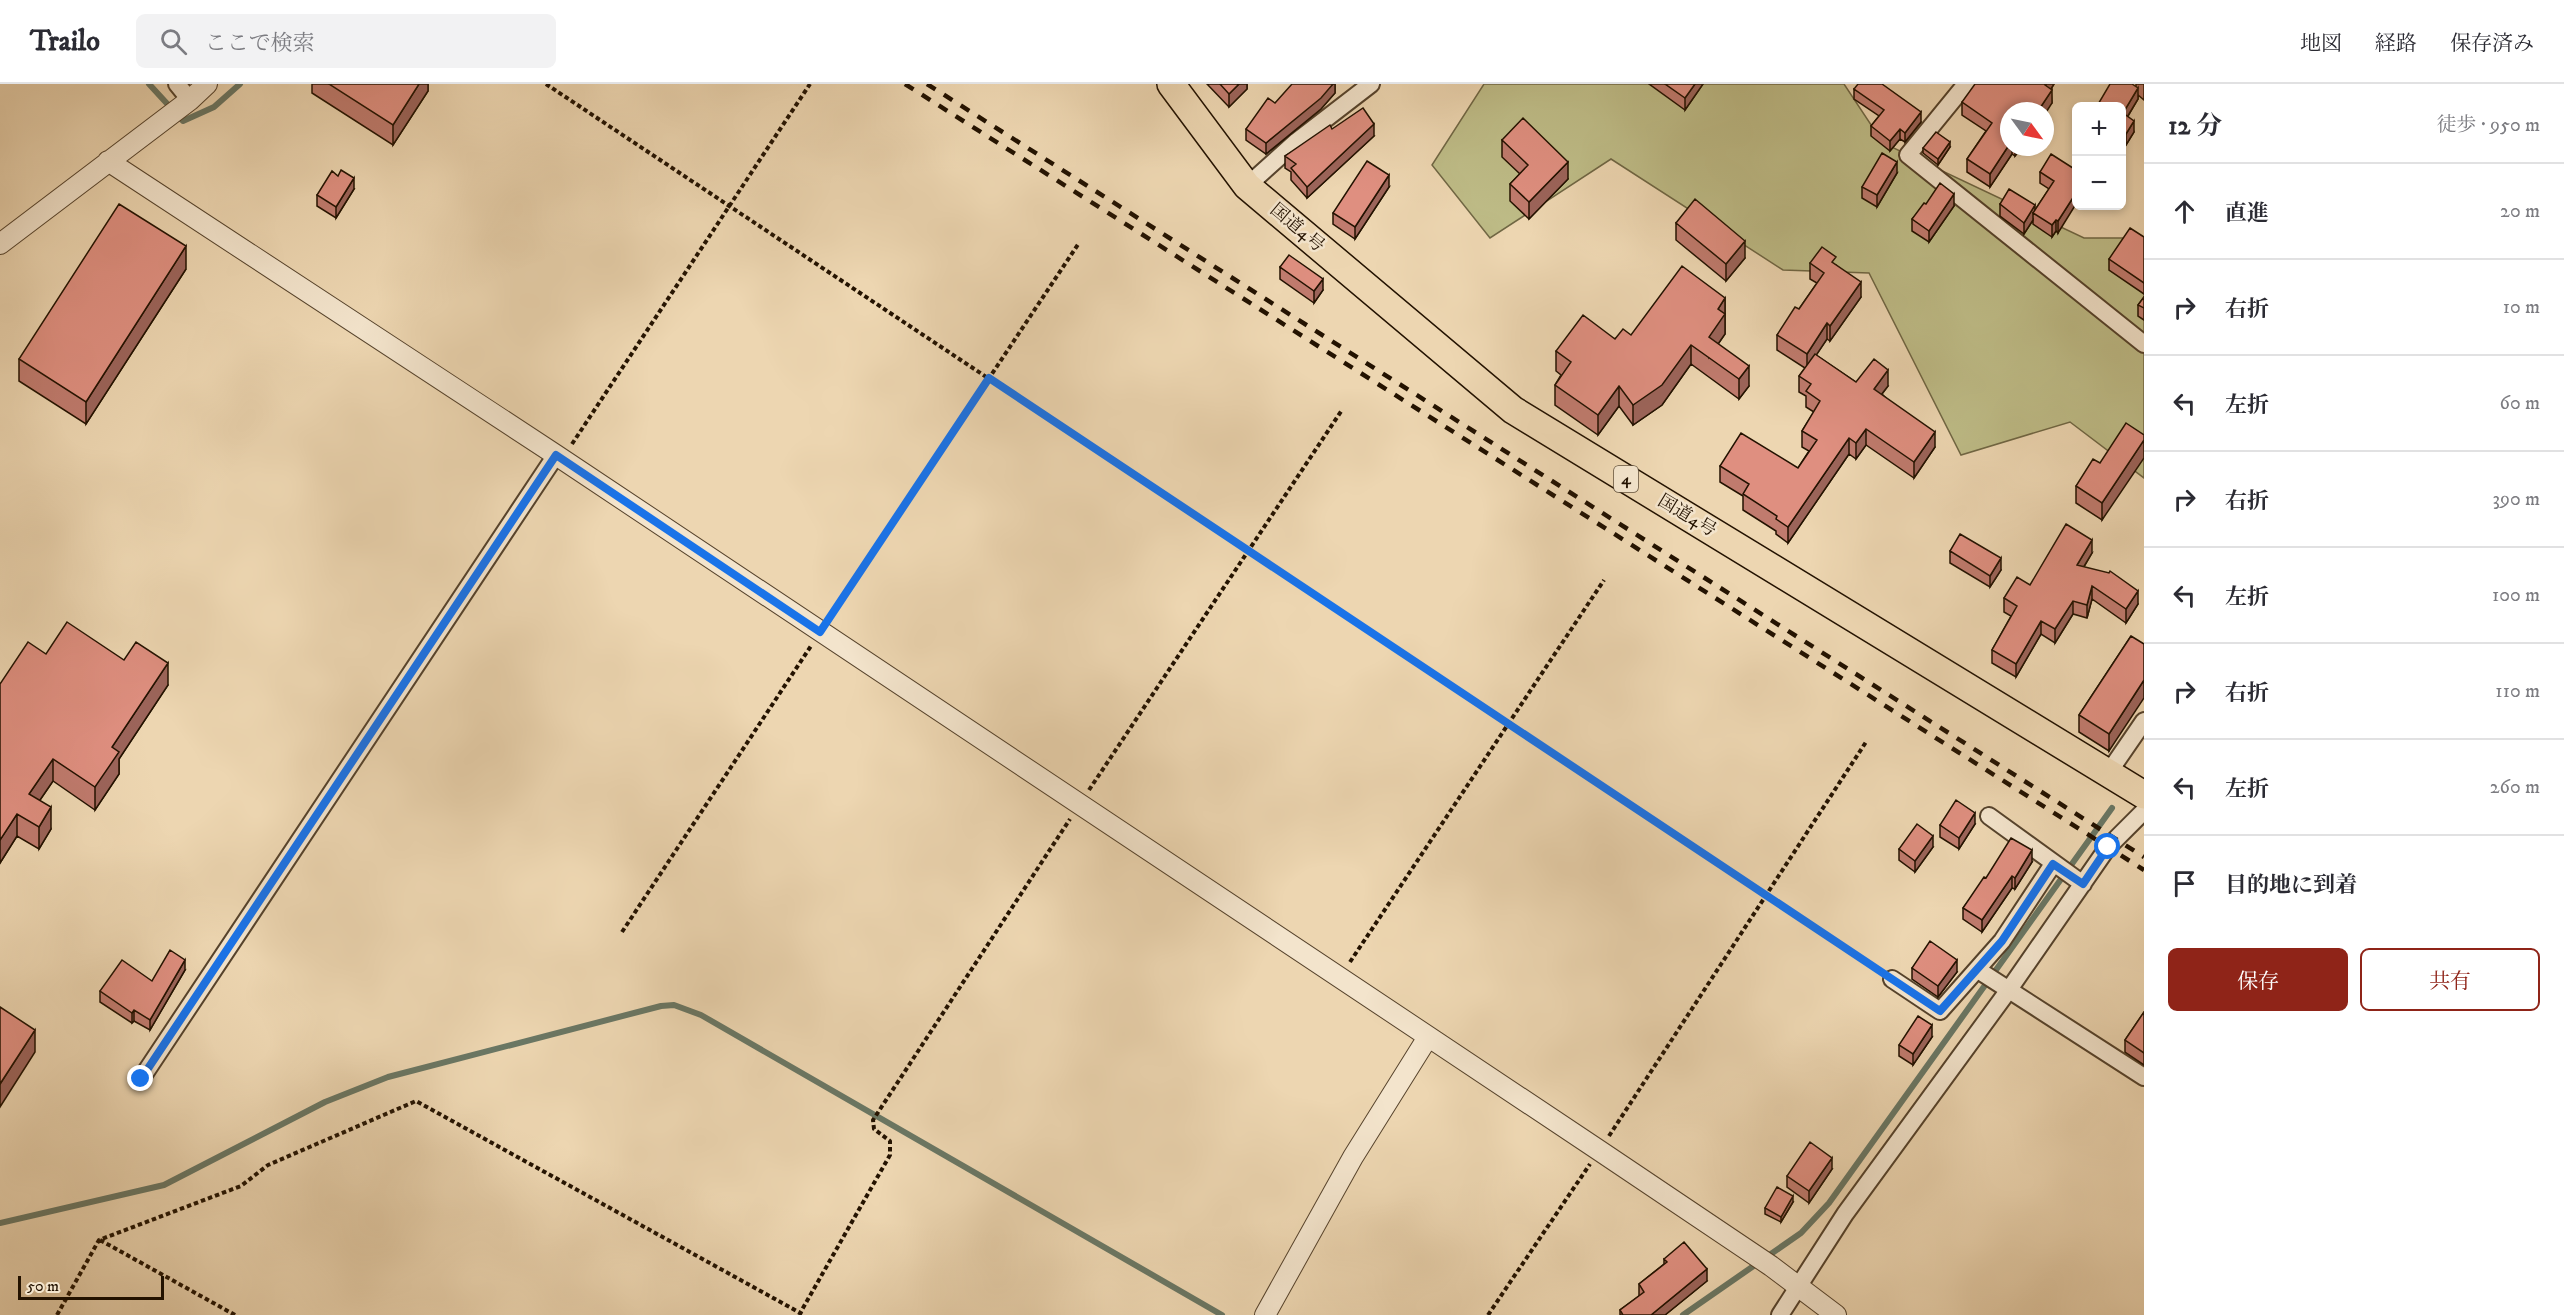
<!DOCTYPE html>
<html lang="ja">
<meta charset="utf-8">
<style>
:root{--surface:#fff;--page:#f2f2f3;--text:#2b2b33;--muted:#7c7c81;--line:#e1e1e2;--accent:#8f2418}
body{margin:0;font-family:"IM FELL DW Pica","Noto Serif JP",serif;background:var(--page);color:var(--text)}
.controls{position:absolute;right:18px;top:18px;display:grid;overflow:hidden;border-radius:9px;box-shadow:0 3px 9px #0003}
.controls button{width:54px;height:54px;display:grid;place-items:center;padding:0;border:0;border-bottom:2px solid var(--line);background:var(--surface);color:var(--text);font:30px sans-serif}
.compass{position:absolute;left:2000px;top:18px;width:54px;height:54px;border-radius:50%;background:var(--surface);box-shadow:0 3px 9px #0003;rotate:123deg}
.scale{position:absolute;left:18px;bottom:15px;width:146px;box-sizing:border-box;padding-left:6px;border:3px solid #231200;border-top:0;font-size:16px;line-height:21px;white-space:nowrap;color:#231200;-webkit-text-stroke:4px #f3e4cc;paint-order:stroke}
.stop{position:absolute;width:18px;height:18px;margin:-14px;border:4px solid #1a73e8;border-radius:50%;background:#fff}
.stop.end{background:#1a73e8;border-color:#fff;box-shadow:0 2px 6px #0008}
.list{margin:0;padding:0;list-style:none}
h2{display:flex;justify-content:space-between;align-items:center;height:78px;margin:0;padding:0 24px;font-size:26px}
h2 small{font-size:20px;font-weight:400;color:var(--muted)}
.list li{display:grid;grid-template-columns:39px 1fr auto;gap:18px;align-items:center;box-sizing:border-box;height:96px;padding:0 24px;border-top:2px solid var(--line)}
.list b{display:block;font-size:22px;white-space:nowrap}
.list em{font-size:20px;font-style:normal;color:var(--muted)}
.actions{display:flex;gap:12px;padding:18px 24px}
.actions a{flex:1;padding:14px 0;border:2px solid var(--accent);border-radius:9px;text-align:center;font-size:21px;color:var(--accent)}
.actions .main{background:var(--accent);color:#fff}
.icon{flex:none;width:33px;height:33px;fill:none;stroke:currentColor;stroke-width:2;stroke-linecap:round;stroke-linejoin:round}
.map{position:relative;flex:none;width:2144px;height:1231px;overflow:hidden}
header{display:flex;align-items:center;gap:36px;box-sizing:border-box;height:84px;padding:0 30px;background:var(--surface);border-bottom:2px solid var(--line)}
header strong{font-size:28px}
nav{display:flex;gap:33px;margin-inline-start:auto;font-size:21px}
.search{width:420px;height:54px;background:var(--page);display:flex;align-items:center;gap:15px;box-sizing:border-box;padding:0 21px;border-radius:9px;color:var(--muted);font-size:22px}
main{display:flex}
aside{flex:1;background:var(--surface)}
.map>svg:first-child{display:block}
</style>
<header>
<strong>Trailo</strong>
<div class="search"><svg class="icon" aria-label="search" viewBox="0 0 24 24"><circle cx="10" cy="10" r="6"/><path d="M15 15l6 6"/></svg>ここで検索</div>
<nav><a>地図</a><a>経路</a><a>保存済み</a></nav>
</header>
<main>
<div class="map">
<svg width="2144" height="1231" viewBox="0 0 2144 1231">
<rect width="100%" height="100%" fill="#edd6b1"/>
<filter id="stains"><feTurbulence type="fractalNoise" baseFrequency=".00333" numOctaves="4"/><feColorMatrix values="0 0 0 0 .2 0 0 0 0 .09 0 0 0 0 .02 0 0 0 .5 -.17"/></filter>
<radialGradient id="worn" r=".72"><stop offset=".6" stop-color="#630" stop-opacity="0"/><stop offset="1" stop-color="#630" stop-opacity=".3"/></radialGradient>
<path fill="#bebc87" stroke="#706744" stroke-width="1.5" d="M 1484,0 L 1844,0 L 1883,59 L 2084,154 L 2144,154 L 2144,394 L 2070,338 L 1961,371 L 1869,189 L 1783,186 L 1611,75 L 1490,154 L 1432,81 Z"/>
<g fill="none" stroke-linecap="round" stroke-linejoin="round">
<path stroke="#6a7764" stroke-width="6" d="M 149,0 L 183,37 L 214,23 L 240,0
M 0,1139 L 164,1101 L 325,1018 L 388,993 L 661,922 L 674,921 L 701,931 L 1222,1231
M 1683,1231 L 1801,1149 L 1829,1119 L 2112,724"/>
<defs>
<path id="minor" d="M 177,0 L 190,16
M 1966,0 L 1908,71 L 2144,260
M 1247,102 L 1297,57 L 1371,0
M 2109,688 L 2144,637
M 1989,732 L 2083,800
M 1978,886 L 2144,993
M 1892,895 L 1940,927 L 2002,857 L 2053,780
M 141,995 L 556,371
M 1780,1231 L 1845,1130 L 2008,907 L 2108,763 L 2144,727"/>
<path id="tertiary" d="M 108,77 L 556,371 L 1600,1067 L 1771,1182 L 1836,1231
M 0,160 L 190,16 L 207,0
M 1265,1231 L 1353,1073 L 1428,953"/>
<path id="trunk" d="M 1171,0 L 1247,102 L 1513,326 L 2144,711"/>
</defs>
<use href="#minor" stroke="#56432c" stroke-width="20"/>
<use href="#tertiary" stroke="#56432c" stroke-width="22"/>
<use href="#trunk" stroke="#231200" stroke-width="30"/>
<path stroke="#231200" stroke-width="4" stroke-dasharray="4.5 3" stroke-linecap="butt" d="M 546,0 L 1879,887
M 572,360 L 810,0
M 830,533 L 1079,159
M 1089,706 L 1342,326
M 622,848 L 811,562
M 1350,878 L 1604,496
M 1609,1052 L 1866,658
M 100,1156 L 235,1231
M 57,1231 L 99,1156 L 241,1102 L 268,1081 L 416,1017 L 804,1231
M 799,1231 L 890,1071 L 890,1057 L 874,1045 L 873,1036 L 1070,735
M 1488,1231 L 1590,1080"/>
<use href="#minor" stroke="#f3e4cc" stroke-width="16"/>
<use href="#tertiary" stroke="#f3e4cc" stroke-width="20"/>
<use href="#trunk" stroke="#edd6b1" stroke-width="27"/>
<path stroke="#231200" stroke-width="4.5" stroke-dasharray="10 10" stroke-linecap="butt" d="M 905,0 L 2144,786
M 927,0 L 2144,773"/>
</g>
<path fill="#c07b6e" stroke="#231200" stroke-width="1.5" d="M 312,0 L 428,0 L 428,7 L 393,61 L 312,9 Z
M 1207,0 L 1247,0 L 1247,5 L 1229,23 Z
M 1335,0 L 1335,9 L 1321,25 L 1266,70 L 1246,56 L 1246,45 L 1275,19 Z
M 1649,0 L 1703,0 L 1685,26 Z
M 2054,0 L 2051,5 L 2052,19 L 2009,27 L 2009,63 L 2022,63 L 2015,72 L 2012,70 L 1990,103 L 1967,88 L 1967,75 L 1986,47 L 1962,31 L 1962,18 Z
M 2136,0 L 2144,0 L 2144,16 L 2138,11 L 2138,15 L 2128,32 L 2134,48 L 2126,61 L 2121,58 L 2121,22 L 2136,2 Z
M 1854,5 L 1921,38 L 1905,58 L 1900,55 L 1890,67 L 1871,52 L 1871,42 L 1879,32 L 1854,15 Z
M 1332,45 L 1374,52 L 1307,114 L 1291,96 L 1291,88 L 1285,84 L 1285,72 Z
M 1502,56 L 1568,95 L 1529,135 L 1510,117 L 1510,100 L 1520,90 L 1502,73 Z
M 1950,63 L 1938,81 L 1923,69 L 1923,64 Z
M 2076,86 L 2058,149 L 2056,147 L 2052,153 L 2033,140 L 2033,136 L 2024,150 L 2000,132 L 2000,120 L 2035,126 L 2049,105 L 2040,99 L 2040,88 Z
M 1897,89 L 1877,123 L 1862,114 L 1862,103 Z
M 1389,103 L 1355,155 L 1333,140 L 1333,129 Z
M 354,105 L 336,134 L 317,122 L 317,111 Z
M 1926,120 L 1954,122 L 1929,158 L 1912,147 L 1912,135 Z
M 1676,139 L 1745,174 L 1726,197 L 1676,156 Z
M 2144,153 L 2144,210 L 2109,186 L 2109,175 Z
M 1810,179 L 1836,181 L 1861,213 L 1830,257 L 1827,255 L 1816,271 L 1856,298 L 1888,302 L 1882,310 L 1935,363 L 1914,394 L 1866,361 L 1856,375 L 1849,370 L 1788,459 L 1776,450 L 1776,447 L 1743,426 L 1743,412 L 1720,398 L 1720,382 L 1798,384 L 1809,367 L 1802,363 L 1802,347 L 1814,328 L 1806,323 L 1806,312 L 1799,308 L 1799,292 L 1805,284 L 1777,266 L 1777,251 L 1799,225 L 1817,199 L 1810,195 Z
M 1280,183 L 1323,206 L 1314,219 L 1280,195 Z
M 186,185 L 86,340 L 19,297 L 19,275 Z
M 2144,213 L 2144,236 L 2138,232 L 2138,221 Z
M 1725,214 L 1725,250 L 1718,260 L 1749,302 L 1739,315 L 1691,280 L 1662,321 L 1633,341 L 1619,322 L 1598,351 L 1555,321 L 1555,301 L 1561,291 L 1556,287 L 1556,267 L 1631,251 Z
M 2144,351 L 2102,436 L 2076,419 L 2076,402 L 2100,379 Z
M 1950,467 L 2001,486 L 1990,503 L 1950,479 Z
M 2092,469 L 2084,483 L 2138,520 L 2126,539 L 2092,515 L 2087,534 L 2073,530 L 2055,559 L 2041,550 L 2016,593 L 1992,579 L 1992,566 L 2011,532 L 2004,528 L 2004,514 Z
M 2131,552 L 2109,667 L 2079,648 L 2079,631 Z
M 46,570 L 124,576 L 168,601 L 119,675 L 119,690 L 95,726 L 53,697 L 40,716 L 51,745 L 39,765 L 17,752 L 0,779 L 0,600 Z
M 1975,740 L 1959,765 L 1940,753 L 1940,741 Z
M 1933,763 L 1915,788 L 1899,776 L 1899,765 Z
M 2032,778 L 2015,805 L 2012,804 L 1982,848 L 1963,835 L 1963,824 L 1986,794 Z
M 1912,884 L 1957,888 L 1938,913 L 1912,895 Z
M 185,886 L 150,946 L 134,937 L 132,939 L 100,918 L 100,907 L 152,897 Z
M 2144,928 L 2144,981 L 2125,968 L 2125,956 Z
M 1932,953 L 1913,981 L 1899,972 L 1899,961 Z
M 1832,1085 L 1809,1119 L 1787,1103 L 1787,1092 Z
M 1793,1118 L 1781,1138 L 1765,1130 L 1765,1124 Z
M 1664,1175 L 1707,1197 L 1665,1231 L 1620,1231 L 1620,1226 L 1639,1212 L 1639,1200 L 1664,1180 Z"/>
<path fill="#9c645a" stroke="#231200" stroke-width="1.5" d="M 419,0 L 428,0 L 428,7 L 393,61 L 393,41 Z
M 1239,0 L 1247,0 L 1247,5 L 1229,23 L 1229,10 Z
M 1333,0 L 1335,0 L 1335,9 L 1321,25 L 1266,70 L 1266,59 Z
M 1695,0 L 1703,0 L 1685,26 L 1685,14 Z
M 2046,0 L 2054,0 L 2045,14 Z
M 2138,4 L 2138,15 L 2123,40 L 2123,29 Z
M 2052,6 L 2052,19 L 2045,30 L 2045,27 L 2038,27 Z
M 1921,28 L 1921,38 L 1905,58 L 1905,49 Z
M 2134,37 L 2134,48 L 2126,61 L 2126,50 Z
M 1374,40 L 1374,52 L 1307,114 L 1307,103 Z
M 1900,45 L 1900,55 L 1890,67 L 1890,57 Z
M 1950,58 L 1950,63 L 1938,81 L 1938,75 Z
M 2009,61 L 2009,63 L 2012,63 L 2012,70 L 1990,103 L 1990,90 Z
M 2015,63 L 2022,63 L 2015,72 Z
M 1568,78 L 1568,95 L 1529,135 L 1529,118 Z
M 1897,78 L 1897,89 L 1877,123 L 1877,111 Z
M 1389,91 L 1389,103 L 1355,155 L 1355,143 Z
M 354,94 L 354,105 L 336,134 L 336,123 Z
M 2076,109 L 2076,120 L 2058,149 L 2058,137 Z
M 1954,110 L 1954,122 L 1929,158 L 1929,147 Z
M 2035,121 L 2035,130 L 2033,129 L 2033,136 L 2024,150 L 2024,139 Z
M 2056,136 L 2056,147 L 2052,153 L 2052,141 Z
M 1745,157 L 1745,174 L 1726,197 L 1726,180 Z
M 186,162 L 186,185 L 86,340 L 86,318 Z
M 1323,195 L 1323,206 L 1314,219 L 1314,207 Z
M 1861,198 L 1861,213 L 1830,257 L 1830,242 Z
M 1725,214 L 1725,250 L 1709,273 L 1709,253 L 1718,225 Z
M 1827,239 L 1827,255 L 1807,285 L 1807,270 Z
M 1691,261 L 1691,280 L 1662,321 L 1633,341 L 1633,321 Z
M 1749,282 L 1749,302 L 1739,315 L 1739,295 Z
M 1888,286 L 1888,302 L 1874,320 L 1874,305 Z
M 1619,302 L 1619,322 L 1598,351 L 1598,331 Z
M 1866,345 L 1866,361 L 1856,375 L 1856,359 Z
M 1935,348 L 1935,363 L 1914,394 L 1914,378 Z
M 1849,354 L 1849,370 L 1788,459 L 1788,443 Z
M 2144,356 L 2144,374 L 2102,436 L 2102,419 Z
M 2092,456 L 2092,469 L 2077,494 L 2077,481 Z
M 2001,474 L 2001,486 L 1990,503 L 1990,492 Z
M 2092,502 L 2092,515 L 2087,534 L 2087,521 Z
M 2138,507 L 2138,520 L 2126,539 L 2126,525 Z
M 2073,517 L 2073,530 L 2055,559 L 2055,545 Z
M 2041,537 L 2041,550 L 2016,593 L 2016,580 Z
M 168,579 L 168,601 L 119,675 L 119,690 L 95,726 L 95,703 L 112,663 Z
M 2144,596 L 2144,614 L 2109,667 L 2109,650 Z
M 53,675 L 53,697 L 29,732 L 29,710 Z
M 51,723 L 51,745 L 39,765 L 39,743 Z
M 1975,729 L 1975,740 L 1959,765 L 1959,754 Z
M 17,730 L 17,752 L 0,779 L 0,756 Z
M 1933,752 L 1933,763 L 1915,788 L 1915,777 Z
M 2032,766 L 2032,778 L 2015,805 L 2015,794 Z
M 2012,792 L 2012,804 L 1982,848 L 1982,836 Z
M 185,876 L 185,886 L 150,946 L 150,936 Z
M 1957,876 L 1957,888 L 1938,913 L 1938,902 Z
M 134,926 L 134,937 L 132,939 L 132,929 Z
M 1932,941 L 1932,953 L 1913,981 L 1913,970 Z
M 35,946 L 35,968 L 0,1023 L 0,1000 Z
M 1832,1074 L 1832,1085 L 1809,1119 L 1809,1107 Z
M 1793,1112 L 1793,1118 L 1781,1138 L 1781,1133 Z
M 1707,1185 L 1707,1197 L 1665,1231 L 1651,1231 Z"/>
<path fill="#df8f80" stroke="#231200" stroke-width="1.5" d="M 329,0 L 419,0 L 393,41 Z
M 1220,0 L 1239,0 L 1229,10 Z
M 1292,0 L 1333,0 L 1321,14 L 1266,59 L 1246,45 L 1268,14 L 1275,19 Z
M 1665,0 L 1695,0 L 1685,14 Z
M 1858,0 L 1882,0 L 1921,28 L 1905,49 L 1900,45 L 1890,57 L 1871,42 L 1884,26 L 1854,5 Z
M 1975,0 L 2046,0 L 2045,1 L 2052,6 L 2038,27 L 2009,27 L 2009,61 L 1990,90 L 1967,75 L 1992,39 L 1962,18 Z
M 2110,0 L 2132,0 L 2138,4 L 2123,29 L 2134,37 L 2126,50 L 2121,47 L 2121,22 L 2097,22 Z
M 1363,24 L 1374,40 L 1307,103 L 1291,84 L 1296,80 L 1285,72 L 1330,41 L 1332,45 Z
M 1523,34 L 1568,78 L 1529,118 L 1510,100 L 1528,81 L 1502,56 Z
M 1936,48 L 1950,58 L 1938,75 L 1923,64 Z
M 1882,69 L 1897,78 L 1877,111 L 1862,103 Z
M 2051,70 L 2076,86 L 2076,109 L 2058,137 L 2056,136 L 2052,141 L 2033,129 L 2054,97 L 2040,88 Z
M 1367,77 L 1389,91 L 1355,143 L 1333,129 Z
M 341,86 L 354,94 L 336,123 L 317,111 L 332,87 L 338,92 Z
M 1940,99 L 1954,110 L 1929,147 L 1912,135 L 1924,119 L 1926,120 Z
M 2009,105 L 2035,121 L 2024,139 L 2000,120 Z
M 1695,115 L 1745,157 L 1726,180 L 1676,139 Z
M 119,120 L 186,162 L 86,318 L 19,275 Z
M 2130,144 L 2144,153 L 2144,199 L 2109,175 Z
M 1822,163 L 1836,173 L 1832,178 L 1861,198 L 1830,242 L 1827,239 L 1807,270 L 1777,251 L 1795,223 L 1799,225 L 1824,189 L 1810,179 Z
M 1289,171 L 1323,195 L 1314,207 L 1280,183 Z
M 1682,182 L 1725,214 L 1718,225 L 1725,230 L 1709,253 L 1749,282 L 1739,295 L 1691,261 L 1662,301 L 1633,321 L 1619,302 L 1598,331 L 1555,301 L 1571,278 L 1556,267 L 1583,231 L 1615,255 L 1623,245 L 1631,251 Z
M 2144,213 L 2144,224 L 2138,221 Z
M 1815,270 L 1856,298 L 1874,275 L 1888,286 L 1874,305 L 1935,348 L 1914,378 L 1866,345 L 1856,359 L 1849,354 L 1788,443 L 1776,435 L 1777,432 L 1743,410 L 1749,400 L 1720,382 L 1741,349 L 1798,384 L 1817,356 L 1802,347 L 1820,317 L 1806,307 L 1811,300 L 1799,292 Z
M 2126,339 L 2144,351 L 2144,356 L 2102,419 L 2076,402 L 2093,375 L 2100,379 Z
M 2066,440 L 2092,456 L 2077,481 L 2109,489 L 2110,487 L 2138,507 L 2126,525 L 2092,502 L 2087,521 L 2073,517 L 2055,545 L 2041,537 L 2016,580 L 1992,566 L 2017,522 L 2004,514 L 2017,493 L 2030,501 Z
M 1960,450 L 2001,474 L 1990,492 L 1950,467 Z
M 67,538 L 124,576 L 136,558 L 168,579 L 112,663 L 119,668 L 95,703 L 53,675 L 29,710 L 51,723 L 39,743 L 17,730 L 0,756 L 0,600 L 28,558 L 46,570 Z
M 2131,552 L 2144,560 L 2144,596 L 2109,650 L 2079,631 Z
M 1956,716 L 1975,729 L 1959,754 L 1940,741 Z
M 1917,740 L 1933,752 L 1915,777 L 1899,765 Z
M 2011,754 L 2032,766 L 2015,794 L 2012,792 L 1982,836 L 1963,824 L 1984,793 L 1986,794 Z
M 1930,857 L 1957,876 L 1938,902 L 1912,884 Z
M 170,866 L 185,876 L 150,936 L 134,926 L 132,929 L 100,907 L 122,876 L 152,897 Z
M 0,923 L 35,946 L 0,1000 Z
M 2144,928 L 2144,969 L 2125,956 Z
M 1918,932 L 1932,941 L 1913,970 L 1899,961 Z
M 1810,1058 L 1832,1074 L 1809,1107 L 1787,1092 Z
M 1777,1103 L 1793,1112 L 1781,1133 L 1765,1124 Z
M 1684,1158 L 1707,1185 L 1651,1231 L 1623,1231 L 1620,1226 L 1644,1208 L 1639,1200 L 1667,1178 L 1664,1175 Z"/>
<g fill="none" stroke-linecap="round" stroke-linejoin="round">
<path stroke="#1a73e8" stroke-width="8" d="M 141,995 L 556,371 L 820,548 L 989,294 L 1940,927 L 2002,857 L 2053,780 L 2083,800 L 2108,763"/>
</g>
<g text-anchor="middle" dominant-baseline="central" stroke-width="5" stroke-linejoin="round" paint-order="stroke">
<rect fill="#f3e4cc" stroke="#61513d" stroke-width="1.5" x="1614" y="382" width="24" height="26" rx="4.5"/>
<g font-size="16" font-weight="bold" fill="#231200">
<text x="1626" y="395">4</text>
</g>
<g font-size="18" fill="#231200" stroke="#f3e4cc">
<text transform="translate(1297 144) rotate(40)">国道4号</text>
<text transform="translate(1687 432) rotate(31)">国道4号</text>
</g>
</g>
<rect width="100%" height="100%" filter="url(#stains)"/>
<rect width="100%" height="100%" fill="url(#worn)"/>
</svg>
<div class="controls">
<button>+</button>
<button>−</button>
</div>
<svg class="compass" viewBox="-18 -18 36 36"><path d="M0-13l5 13h-10z" fill="#e53935"/><path d="M0 13l5-13h-10z" fill="#7c7c81"/></svg>
<div class="scale">50 m</div>
<div class="stop" style="left:2108px;top:763px"></div>
<div class="stop end" style="left:141px;top:995px"></div>
</div>
<aside>
<h2>12 分<small>徒歩 · 950 m</small></h2>
<ul class="list">
<li><svg class="icon" aria-label="ahead" viewBox="0 0 24 24"><path d="M12 20V5M6 11l6-6 6 6"/></svg><div><b>直進</b></div><em>20 m</em></li>
<li><svg class="icon" aria-label="right" viewBox="0 0 24 24"><path d="M7 20v-9h11M14 6l5 5-5 5"/></svg><div><b>右折</b></div><em>10 m</em></li>
<li><svg class="icon" aria-label="left" viewBox="0 0 24 24"><path d="M17 20v-9H6M10 6l-5 5 5 5"/></svg><div><b>左折</b></div><em>60 m</em></li>
<li><svg class="icon" aria-label="right" viewBox="0 0 24 24"><path d="M7 20v-9h11M14 6l5 5-5 5"/></svg><div><b>右折</b></div><em>390 m</em></li>
<li><svg class="icon" aria-label="left" viewBox="0 0 24 24"><path d="M17 20v-9H6M10 6l-5 5 5 5"/></svg><div><b>左折</b></div><em>100 m</em></li>
<li><svg class="icon" aria-label="right" viewBox="0 0 24 24"><path d="M7 20v-9h11M14 6l5 5-5 5"/></svg><div><b>右折</b></div><em>110 m</em></li>
<li><svg class="icon" aria-label="left" viewBox="0 0 24 24"><path d="M17 20v-9H6M10 6l-5 5 5 5"/></svg><div><b>左折</b></div><em>260 m</em></li>
<li><svg class="icon" aria-label="arrive" viewBox="0 0 24 24"><path d="M6 21V4h12l-3 4 3 4H6"/></svg><div><b>目的地に到着</b></div></li>
</ul>
<div class="actions"><a class="main">保存</a><a>共有</a></div>
</aside>
</main>
